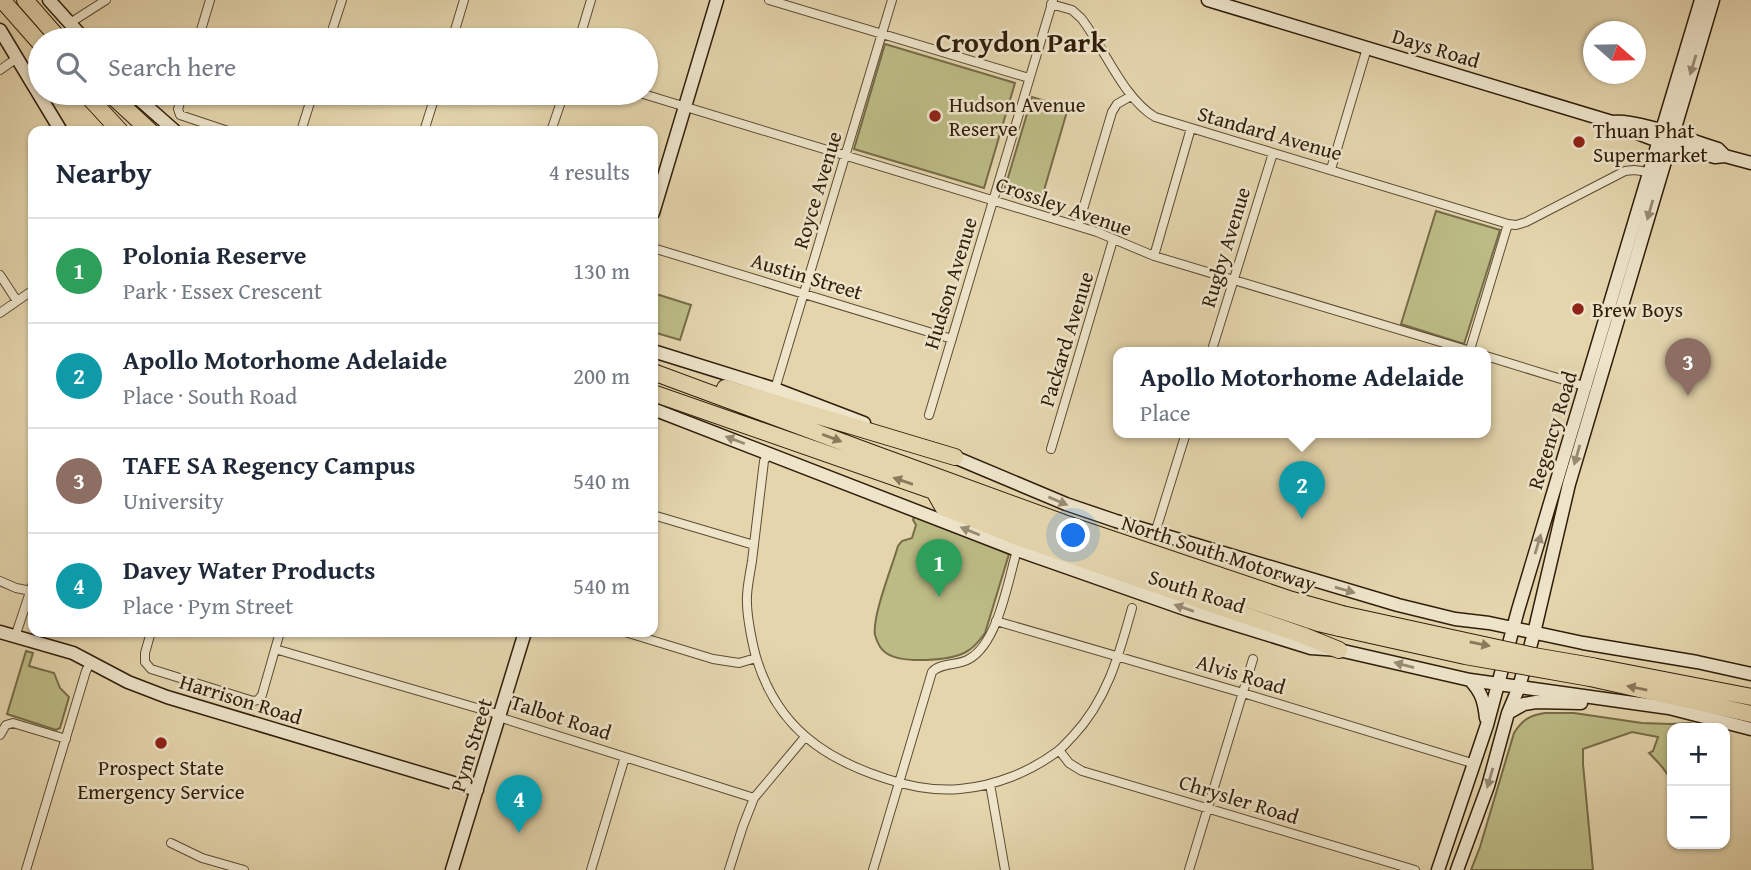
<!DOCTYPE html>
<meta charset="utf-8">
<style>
:root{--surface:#fff;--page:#f2f2f3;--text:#1f2937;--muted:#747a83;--line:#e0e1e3;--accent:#d93025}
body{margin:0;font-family:"Gentium Book Plus",serif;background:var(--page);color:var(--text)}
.controls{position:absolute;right:21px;bottom:21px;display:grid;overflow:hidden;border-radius:14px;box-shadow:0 2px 5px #0004}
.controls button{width:63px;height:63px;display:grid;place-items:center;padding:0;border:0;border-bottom:2px solid var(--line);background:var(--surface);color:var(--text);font:35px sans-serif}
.compass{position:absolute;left:1583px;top:21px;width:63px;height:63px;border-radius:50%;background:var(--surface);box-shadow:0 2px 5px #0004;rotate:110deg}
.you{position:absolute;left:1074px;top:536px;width:24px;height:24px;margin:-18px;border:5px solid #fff;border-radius:50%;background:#1a73e8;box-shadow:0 0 0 10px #1a73e833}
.badge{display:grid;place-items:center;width:46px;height:46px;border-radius:50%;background:var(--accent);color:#fff;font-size:23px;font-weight:700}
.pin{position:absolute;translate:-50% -58px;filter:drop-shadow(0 2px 4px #0008)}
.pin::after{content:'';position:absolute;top:37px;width:24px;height:21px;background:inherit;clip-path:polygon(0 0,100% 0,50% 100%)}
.popup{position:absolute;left:1113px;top:347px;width:378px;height:91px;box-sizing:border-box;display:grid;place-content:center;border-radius:14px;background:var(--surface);filter:drop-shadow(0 2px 5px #0005);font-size:23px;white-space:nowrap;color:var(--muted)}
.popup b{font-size:26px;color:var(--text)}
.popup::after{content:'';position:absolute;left:50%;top:100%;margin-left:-14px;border:14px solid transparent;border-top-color:var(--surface)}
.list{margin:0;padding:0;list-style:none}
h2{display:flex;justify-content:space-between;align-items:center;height:91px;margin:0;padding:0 28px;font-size:30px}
h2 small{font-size:23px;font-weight:400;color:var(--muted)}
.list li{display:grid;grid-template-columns:46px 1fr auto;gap:21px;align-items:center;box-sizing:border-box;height:105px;padding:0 28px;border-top:2px solid var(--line)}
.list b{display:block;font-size:26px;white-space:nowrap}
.list p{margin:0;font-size:23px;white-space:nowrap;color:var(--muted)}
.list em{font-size:23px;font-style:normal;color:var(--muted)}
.icon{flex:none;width:38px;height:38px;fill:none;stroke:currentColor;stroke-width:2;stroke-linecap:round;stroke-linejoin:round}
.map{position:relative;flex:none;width:1751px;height:870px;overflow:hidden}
.search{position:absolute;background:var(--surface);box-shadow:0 2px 5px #0004;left:28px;top:28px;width:630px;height:77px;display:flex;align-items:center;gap:18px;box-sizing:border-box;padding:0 24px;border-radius:38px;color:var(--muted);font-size:26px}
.panel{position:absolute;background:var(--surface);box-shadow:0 2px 5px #0004;left:28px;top:126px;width:630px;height:511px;border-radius:14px}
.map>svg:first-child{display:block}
</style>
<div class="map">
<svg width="1751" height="870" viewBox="0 0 1751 870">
<rect width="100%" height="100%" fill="#e4d5ad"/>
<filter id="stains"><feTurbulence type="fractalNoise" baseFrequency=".00286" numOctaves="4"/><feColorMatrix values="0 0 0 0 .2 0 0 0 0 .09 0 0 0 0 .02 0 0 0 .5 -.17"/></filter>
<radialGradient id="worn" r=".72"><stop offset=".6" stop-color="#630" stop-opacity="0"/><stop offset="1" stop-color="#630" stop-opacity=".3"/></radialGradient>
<path fill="#bcbb85" stroke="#766c48" stroke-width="2" d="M 885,44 L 1015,83 L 984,188 L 854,149 Z
M 1032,97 L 1068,108 L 1040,204 L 1007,195 L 1004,191 Z
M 1436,211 L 1500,230 L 1464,344 L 1401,324 Z
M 653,293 L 691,305 L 680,340 L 653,332 Z
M 915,515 L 1009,554 L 985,633 C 980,640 974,648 966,652 C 949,661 902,664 886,653 C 880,649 877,642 875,635 C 872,616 892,567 898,546 L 902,541 L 912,538 L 916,525 L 913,520 Z
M 26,651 L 33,653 L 29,666 L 54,673 L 60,688 L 69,697 L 60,728 L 56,730 L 7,714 Z
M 1545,713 L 1574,713 L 1642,723 L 1670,724 L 1690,723 L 1698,726 L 1698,728 L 1672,728 L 1672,784 C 1668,772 1658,762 1649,753 L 1653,751 L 1658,737 L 1632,732 L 1583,749 L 1583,764 L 1593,870 L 1471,870 L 1480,847 L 1514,733 C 1522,720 1530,715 1545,713 Z"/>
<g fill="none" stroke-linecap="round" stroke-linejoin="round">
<defs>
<path id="street" d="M 769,0 L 1029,78
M 1051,4 L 1072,10 L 1081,18 C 1104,47 1123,98 1155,117 L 1508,224 L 1516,225 L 1526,222 L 1625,171 L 1634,170 L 1649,172
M 70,23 L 106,0
M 198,40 L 210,0
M 329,40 L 342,0
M 452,40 L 464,0
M 579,40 L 591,0
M 0,70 L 17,58
M 183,93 L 178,109 L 180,115 L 228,131
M 640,93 L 1097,232 L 1154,256 L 1477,353
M 301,131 L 313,93
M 424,131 L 436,93
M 551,131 L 564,93
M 1331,169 L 1367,48
M 1078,226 L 1112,112 L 1117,104 L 1131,96
M 653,248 L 952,339
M 1154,256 L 1191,128
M 0,275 L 17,301
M 0,313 L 33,290
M 1211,353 L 1273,153
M 1469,353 L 1508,224
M 1486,356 L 1587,387
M 775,389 L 892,0
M 929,415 L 1053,0
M 1051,449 L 1113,240
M 769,453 L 764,461 C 760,495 756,528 752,561 C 750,575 746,590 747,603 C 747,617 753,648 757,660 C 778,727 824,759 887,779 C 911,787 936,791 960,789 C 995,786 1030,772 1058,751 C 1063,747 1068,741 1073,736 C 1107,700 1119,655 1132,608
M 653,515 L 754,545
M 1155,533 L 1186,433
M 0,581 L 16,588 L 31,591
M 996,621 L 1243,693 L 1475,764
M 151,632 L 145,653 L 145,662 L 151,669 L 253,701 L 258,700 L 262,695 L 280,632
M 625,632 L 713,659 L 739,663 L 756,658
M 15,637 L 33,583
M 275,649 L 494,713 L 505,719 L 754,798
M 0,735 L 6,725 L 13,723 L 66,739
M 1059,750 L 1069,763 L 1082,771 L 1415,870
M 990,784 L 1005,870
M 171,843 L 202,858 L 244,870
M 26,870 L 86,671 L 91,661
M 591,870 L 625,757
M 729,870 L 743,826 L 754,798 L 805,737
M 873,870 L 932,672 C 941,662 958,666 969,659 C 998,643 1008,581 1017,550
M 1189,870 L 1253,659"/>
<path id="secondary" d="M 49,0 L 85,40
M 1208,0 L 1612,122 C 1638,119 1691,141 1718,149 L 1725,156 L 1751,163
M 0,30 L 61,131
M 132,93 L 175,131
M 1618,126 L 1658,141 L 1715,157 L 1725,156
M 653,213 L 717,0
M 653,351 L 775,389 L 864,423
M 653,409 L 1017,550 L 1188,610 L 1311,648 L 1339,650 L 1470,680 L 1669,708 L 1751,729
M 947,454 L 1066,504 L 1116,521 L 1398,605 L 1455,619 L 1489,623 L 1583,643 L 1697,662 L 1751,674
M 0,632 L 73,653 L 128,682 L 167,697 L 477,790
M 1470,680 C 1482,693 1484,701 1486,718
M 1508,713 L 1524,704 L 1536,702 L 1581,703
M 452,870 L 525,632
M 1438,870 L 1487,725 L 1518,610 L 1701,0
M 1457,870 L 1488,786 L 1508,713 L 1519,687 L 1534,633 L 1569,484 L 1713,0"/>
<path id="highway" d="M 2,0 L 40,43
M 25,0 L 60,40
M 85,93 L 120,131
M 109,93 L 150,131
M 653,372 L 872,453 L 1064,523 L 1292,600 L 1342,614
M 725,388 L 955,457
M 653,393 L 1154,568 L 1318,623 L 1339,628
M 934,491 L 943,507 L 1020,538 L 1302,635 L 1339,650
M 1592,666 L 1751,697
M 1590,678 L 1751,714"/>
</defs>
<use href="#street" stroke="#5d4c33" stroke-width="10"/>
<use href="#secondary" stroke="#301e0a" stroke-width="15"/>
<use href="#highway" stroke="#301e0a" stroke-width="18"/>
<use href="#street" stroke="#ede4ca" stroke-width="8"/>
<use href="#secondary" stroke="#ede4ca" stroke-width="12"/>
<use href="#highway" stroke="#e4d5ad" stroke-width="16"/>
<defs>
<path id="highway-bridge" d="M 1342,614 L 1534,656 L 1592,666
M 1339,628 L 1465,656 L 1590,678"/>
</defs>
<use href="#highway-bridge" stroke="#301e0a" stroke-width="18" stroke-linecap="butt"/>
<use href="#highway-bridge" stroke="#e4d5ad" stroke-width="16"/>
</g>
<defs><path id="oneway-solid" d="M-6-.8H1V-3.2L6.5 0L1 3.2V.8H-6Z" transform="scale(1.75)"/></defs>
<g fill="#988b74">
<use href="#oneway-solid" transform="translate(1693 65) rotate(107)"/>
<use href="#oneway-solid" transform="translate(1650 210) rotate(106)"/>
<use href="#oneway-solid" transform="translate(735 440) rotate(-159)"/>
<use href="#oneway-solid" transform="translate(1577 455) rotate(106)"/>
<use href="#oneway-solid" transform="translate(1058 501) rotate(23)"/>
<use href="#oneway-solid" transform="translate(970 531) rotate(-158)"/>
<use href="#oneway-solid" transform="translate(1538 544) rotate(-73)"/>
<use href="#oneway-solid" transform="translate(1345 590) rotate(16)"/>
<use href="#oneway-solid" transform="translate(1184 608) rotate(-161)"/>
<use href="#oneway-solid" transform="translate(1404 665) rotate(-165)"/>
<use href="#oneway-solid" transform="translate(1490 778) rotate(106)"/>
</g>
<g fill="#8a7a5c">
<use href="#oneway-solid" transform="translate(832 438) rotate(21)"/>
<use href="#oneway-solid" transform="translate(903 481) rotate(-161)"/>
<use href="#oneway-solid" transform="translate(1480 644) rotate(12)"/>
<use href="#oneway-solid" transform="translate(1637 688) rotate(-168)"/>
</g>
<g fill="#8f2418" stroke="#ede4ca" stroke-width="2.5">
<circle cx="935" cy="116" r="7"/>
<circle cx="1579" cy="142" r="7"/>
<circle cx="1578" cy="309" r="7"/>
<circle cx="161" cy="743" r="7"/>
</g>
<g text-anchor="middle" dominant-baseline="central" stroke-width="5" stroke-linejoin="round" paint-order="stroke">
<g font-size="21" fill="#301e0a" stroke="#ede4ca">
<text transform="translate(1436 48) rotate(17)">Days Road</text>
<text transform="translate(1270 133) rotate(16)">Standard Avenue</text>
<text transform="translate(817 190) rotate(-73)">Royce Avenue</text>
<text transform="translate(1064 206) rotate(19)">Crossley Avenue</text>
<text transform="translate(1225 247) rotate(-73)">Rugby Avenue</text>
<text transform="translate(807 276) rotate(17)">Austin Street</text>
<text transform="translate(950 283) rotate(-73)">Hudson Avenue</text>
<text transform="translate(1066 339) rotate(-73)">Packard Avenue</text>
<text transform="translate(1552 430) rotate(-73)">Regency Road</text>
<text transform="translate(1219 553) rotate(18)">North South Motorway</text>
<text transform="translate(1197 591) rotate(18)">South Road</text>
<text transform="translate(1241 674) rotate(17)">Alvis Road</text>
<text transform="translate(241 699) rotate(17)">Harrison Road</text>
<text transform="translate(561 717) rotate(18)">Talbot Road</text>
<text transform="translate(471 745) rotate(-73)">Pym Street</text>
<text transform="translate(1239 799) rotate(17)">Chrysler Road</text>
</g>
<g font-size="21" fill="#301e0a" stroke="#ede4ca" text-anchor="start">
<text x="949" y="104">Hudson Avenue<tspan x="949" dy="24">Reserve</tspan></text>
<text x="1593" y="130">Thuan Phat<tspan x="1593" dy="24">Supermarket</tspan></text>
<text x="1592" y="309">Brew Boys</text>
<text x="161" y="767" text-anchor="middle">Prospect State<tspan x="161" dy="24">Emergency Service</tspan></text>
</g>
<g font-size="28" font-weight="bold" fill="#301e0a" stroke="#ede4ca">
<text x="1021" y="41">Croydon Park</text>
</g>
</g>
<rect width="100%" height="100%" filter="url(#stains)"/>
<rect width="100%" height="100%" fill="url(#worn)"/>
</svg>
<div class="controls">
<button>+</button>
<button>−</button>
</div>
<svg class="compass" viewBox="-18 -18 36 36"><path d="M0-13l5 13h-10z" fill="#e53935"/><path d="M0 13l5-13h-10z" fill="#747a83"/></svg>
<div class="you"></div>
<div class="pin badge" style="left:939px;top:597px;background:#2e9e5b">1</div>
<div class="pin badge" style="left:1302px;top:519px;background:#0f9aa8">2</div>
<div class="popup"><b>Apollo Motorhome Adelaide</b>Place</div>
<div class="pin badge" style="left:1688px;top:396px;background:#8d6e63">3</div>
<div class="pin badge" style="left:519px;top:833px;background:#0f9aa8">4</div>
<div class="search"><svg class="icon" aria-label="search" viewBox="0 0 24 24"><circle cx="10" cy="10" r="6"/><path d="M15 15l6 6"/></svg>Search here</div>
<section class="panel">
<h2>Nearby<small>4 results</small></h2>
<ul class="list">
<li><span class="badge" style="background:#2e9e5b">1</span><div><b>Polonia Reserve</b><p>Park · Essex Crescent</p></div><em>130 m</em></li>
<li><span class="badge" style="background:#0f9aa8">2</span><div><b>Apollo Motorhome Adelaide</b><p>Place · South Road</p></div><em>200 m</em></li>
<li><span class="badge" style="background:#8d6e63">3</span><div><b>TAFE SA Regency Campus</b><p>University</p></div><em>540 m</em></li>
<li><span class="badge" style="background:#0f9aa8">4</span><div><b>Davey Water Products</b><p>Place · Pym Street</p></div><em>540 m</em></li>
</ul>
</section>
</div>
